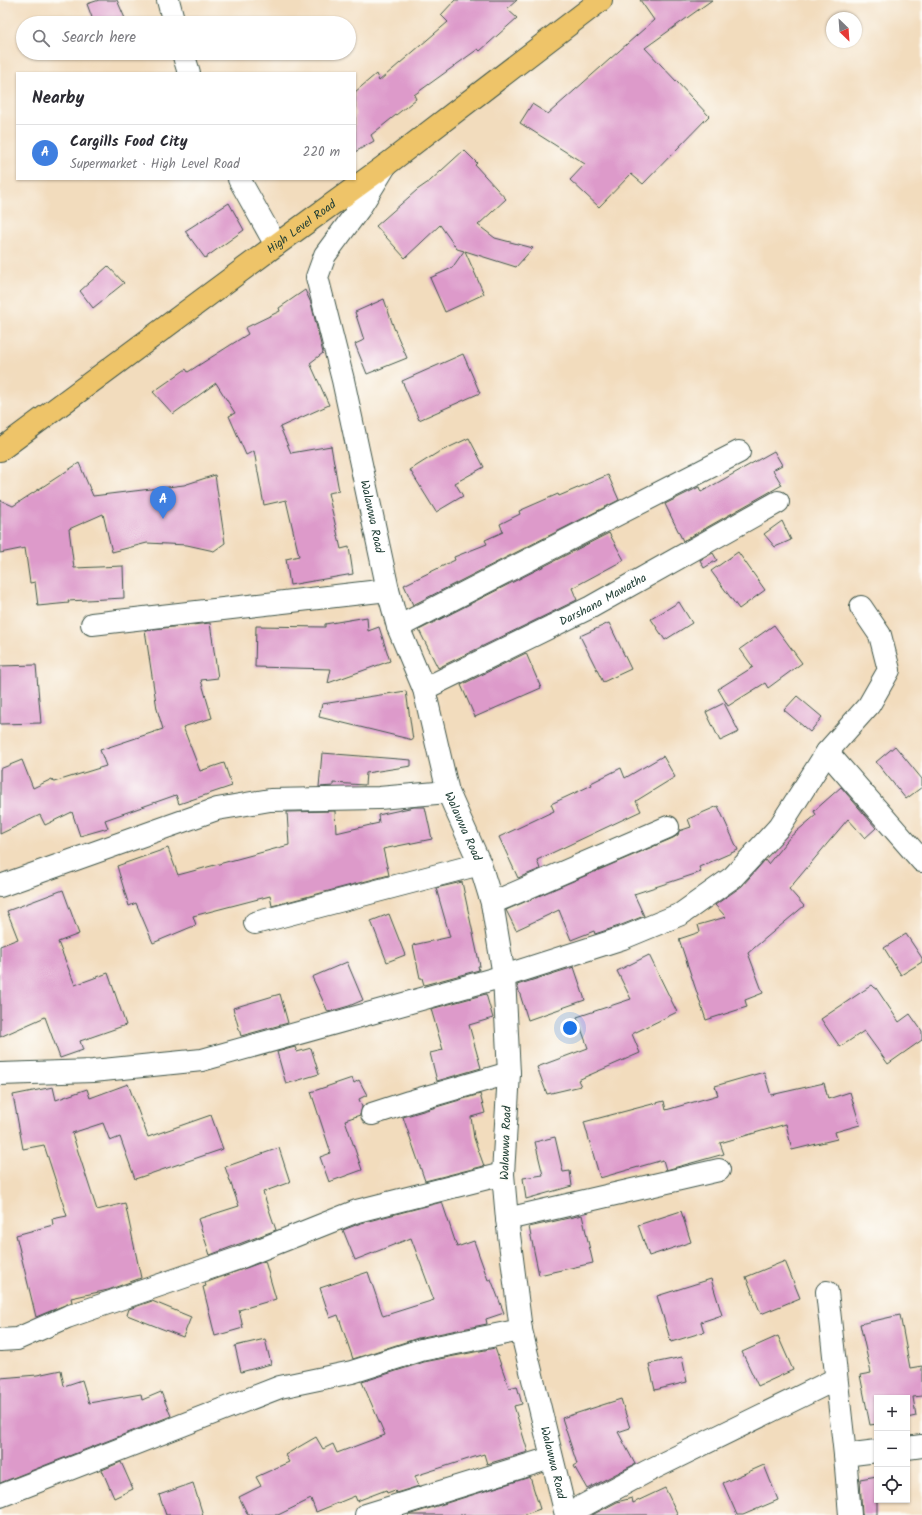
<!DOCTYPE html>
<meta charset="utf-8">
<style>
:root{--surface:#fff;--page:#f2f2f3;--text:#2b2b33;--muted:#7c7c81;--line:#e1e1e2;--accent:#b5179e}
body{margin:0;font-family:Kalam,sans-serif;background:var(--page);color:var(--text)}
.controls{position:absolute;right:12px;bottom:12px;display:grid;overflow:hidden;border-radius:0px;box-shadow:0 1px 3px #0004}
.controls button{width:36px;height:36px;display:grid;place-items:center;padding:0;border:0;border-bottom:1px solid var(--line);background:var(--surface);color:var(--text);font:20px sans-serif}
.compass{position:absolute;left:826px;top:12px;width:36px;height:36px;border-radius:50%;background:var(--surface);box-shadow:0 1px 3px #0004;rotate:155deg}
.you{position:absolute;left:570px;top:1028px;width:14px;height:14px;margin:-10px;border:3px solid #fff;border-radius:50%;background:#1a73e8;box-shadow:0 0 0 6px #1a73e833}
.badge{display:grid;place-items:center;width:26px;height:26px;border-radius:50%;background:var(--accent);color:#fff;font-size:13px;font-weight:700}
.pin{position:absolute;translate:-50% -33px;filter:drop-shadow(0 1px 2px #0008)}
.pin::after{content:'';position:absolute;top:21px;width:14px;height:12px;background:inherit;clip-path:polygon(0 0,100% 0,50% 100%)}
.list{margin:0;padding:0;list-style:none}
h2{display:flex;justify-content:space-between;align-items:center;height:52px;margin:0;padding:0 16px;font-size:17px}
h2 small{font-size:13px;font-weight:400;color:var(--muted)}
.list li{display:grid;grid-template-columns:26px 1fr auto;gap:12px;align-items:center;box-sizing:border-box;height:56px;padding:0 16px;border-top:1px solid var(--line)}
.list b{display:block;font-size:15px;white-space:nowrap}
.list p{margin:0;font-size:13px;white-space:nowrap;color:var(--muted)}
.list em{font-size:13px;font-style:normal;color:var(--muted)}
.icon{flex:none;width:22px;height:22px;fill:none;stroke:currentColor;stroke-width:2;stroke-linecap:round;stroke-linejoin:round}
.map{position:relative;flex:none;width:922px;height:1515px;overflow:hidden}
.search{position:absolute;background:var(--surface);box-shadow:0 1px 3px #0004;left:16px;top:16px;width:340px;height:44px;display:flex;align-items:center;gap:10px;box-sizing:border-box;padding:0 14px;border-radius:22px;color:var(--muted);font-size:15px}
.panel{position:absolute;background:var(--surface);box-shadow:0 1px 3px #0004;left:16px;top:72px;width:340px;height:108px;border-radius:0px}
.map>svg:first-child{display:block}
</style>
<div class="map">
<svg width="922" height="1515" viewBox="0 0 922 1515">
<rect width="100%" height="100%" fill="#fdfcf7"/>
<filter id="ink" filterUnits="userSpaceOnUse"><feTurbulence type="fractalNoise" baseFrequency=".025" numOctaves="2"/><feDisplacementMap in="SourceGraphic" scale="8" xChannelSelector="R" yChannelSelector="G"/><feConvolveMatrix kernelMatrix="1 2 1 2 8 2 1 2 1" color-interpolation-filters="sRGB"/></filter>
<filter id="wash" filterUnits="userSpaceOnUse"><feTurbulence type="fractalNoise" baseFrequency=".012" numOctaves="4" result="noise"/><feDisplacementMap in="SourceGraphic" scale="16" xChannelSelector="R" yChannelSelector="G"/><feGaussianBlur stdDeviation="0.9" result="paint"/><feColorMatrix in="noise" values="0 0 0 0 0 0 0 0 0 0 0 0 0 0 0 0 0 1.4 0 .05"/><feComposite in="paint" operator="in"/></filter>
<g filter="url(#wash)">
<rect width="100%" height="100%" fill="#f2dcbd"/>
<g id="blocks">
<path fill="#dd9aca" d="M 99,0 L 117,0 L 127,23 L 94,23 L 87,4 Z
M 455,0 L 517,0 L 507,9 L 517,18 L 480,51 L 478,49 L 414,95 L 416,99 L 371,135 L 374,141 L 355,152 L 355,92 L 376,74 L 379,81 L 448,22 L 441,15 Z
M 640,0 L 712,0 L 645,48 L 709,116 L 643,184 L 631,174 L 599,207 L 570,180 L 585,164 L 520,123 L 532,104 L 548,114 L 654,20 Z
M 464,150 L 477,163 L 475,165 L 506,199 L 478,225 L 495,238 L 533,248 L 516,267 L 465,251 L 484,294 L 445,312 L 430,278 L 452,268 L 464,251 L 457,249 L 440,225 L 405,258 L 376,226 L 417,190 L 430,181 Z
M 229,203 L 244,230 L 205,258 L 185,231 Z
M 108,266 L 124,283 L 93,308 L 80,291 Z
M 305,290 L 311,303 L 323,353 L 310,363 L 329,405 L 280,427 L 291,453 L 331,446 L 339,491 L 328,493 L 341,549 L 349,547 L 353,574 L 290,585 L 286,559 L 299,556 L 286,500 L 264,505 L 254,451 L 246,455 L 229,416 L 235,413 L 216,383 L 173,414 L 153,392 L 186,369 L 188,372 L 248,334 L 245,328 L 280,311 L 279,308 Z
M 384,299 L 394,328 L 407,358 L 367,374 L 355,344 L 364,340 L 355,312 Z
M 463,354 L 480,393 L 419,420 L 402,381 Z
M 469,438 L 484,467 L 455,483 L 463,496 L 436,512 L 410,470 L 437,453 Z
M 774,451 L 782,465 L 773,470 L 782,485 L 683,541 L 665,504 L 699,487 L 701,492 Z
M 79,463 L 93,496 L 184,485 L 215,475 L 225,543 L 214,551 L 187,545 L 147,543 L 112,552 L 103,514 L 69,529 L 74,568 L 123,566 L 124,598 L 68,601 L 69,603 L 38,606 L 35,582 L 30,583 L 25,548 L 0,553 L 0,500 L 13,506 Z
M 608,475 L 619,500 L 413,605 L 404,585 L 455,560 L 454,557 L 487,544 L 485,540 L 503,532 L 500,524 L 520,514 L 519,511 L 558,494 L 559,496 Z
M 782,521 L 791,540 L 775,547 L 764,534 Z
M 609,533 L 624,560 L 572,588 L 577,600 L 438,668 L 419,630 Z
M 738,552 L 765,590 L 739,609 L 711,571 Z
M 713,553 L 717,560 L 704,568 L 700,560 Z
M 679,602 L 692,623 L 665,640 L 651,619 Z
M 367,617 L 368,631 L 379,627 L 390,661 L 328,683 L 331,669 L 255,667 L 256,626 L 325,627 L 325,624 Z
M 210,623 L 218,678 L 201,680 L 212,718 L 183,727 L 200,771 L 224,763 L 232,786 L 179,804 L 176,795 L 105,820 L 108,828 L 80,836 L 72,812 L 45,825 L 40,815 L 0,834 L 0,769 L 22,760 L 33,788 L 52,779 L 54,782 L 106,766 L 100,750 L 163,729 L 157,709 L 145,630 Z
M 609,623 L 631,669 L 603,682 L 580,636 Z
M 774,625 L 802,663 L 768,688 L 765,683 L 728,706 L 718,689 L 753,667 L 740,649 Z
M 526,653 L 541,688 L 475,717 L 461,685 Z
M 36,665 L 41,723 L 0,724 L 0,666 Z
M 406,691 L 413,740 L 319,717 L 322,704 Z
M 797,696 L 822,717 L 810,732 L 784,710 Z
M 724,703 L 739,732 L 720,741 L 706,712 Z
M 895,746 L 922,779 L 922,787 L 906,799 L 876,762 Z
M 322,753 L 411,760 L 411,766 L 366,773 L 365,785 L 333,783 L 333,786 L 319,787 Z
M 663,756 L 675,777 L 636,801 L 641,811 L 537,860 L 540,869 L 518,878 L 499,837 L 554,811 L 551,804 L 592,785 L 591,783 L 621,768 L 625,778 Z
M 841,787 L 876,828 L 865,838 L 848,819 L 789,889 L 804,906 L 748,953 L 763,993 L 745,1000 L 747,1007 L 706,1020 L 679,939 L 700,932 L 698,925 L 726,917 L 715,905 L 742,886 L 765,860 L 768,864 L 790,837 L 816,815 L 814,811 Z
M 718,806 L 738,850 L 699,867 L 701,872 L 634,894 L 644,916 L 619,926 L 595,934 L 594,931 L 571,940 L 559,910 L 516,930 L 506,910 L 673,838 L 678,835 L 679,831 L 691,827 L 688,819 Z
M 414,807 L 425,807 L 432,839 L 383,849 L 389,875 L 272,906 L 270,896 L 193,916 L 196,925 L 153,943 L 136,903 L 129,906 L 117,866 L 168,848 L 178,875 L 289,845 L 287,812 L 335,811 L 336,833 L 379,823 L 378,815 Z
M 462,882 L 480,966 L 478,966 L 479,970 L 424,985 L 422,978 L 420,978 L 413,945 L 450,937 L 436,888 Z
M 63,890 L 79,934 L 58,942 L 75,985 L 108,973 L 126,1025 L 80,1041 L 83,1050 L 60,1058 L 45,1017 L 0,1037 L 0,946 L 18,939 L 7,911 Z
M 389,914 L 405,955 L 387,962 L 371,921 Z
M 906,934 L 922,958 L 922,962 L 901,975 L 884,948 Z
M 649,955 L 677,1012 L 632,1034 L 640,1053 L 578,1080 L 581,1086 L 547,1094 L 537,1067 L 588,1048 L 577,1017 L 631,999 L 617,971 Z
M 347,962 L 363,1000 L 349,1006 L 328,1012 L 312,977 Z
M 574,967 L 585,1000 L 528,1020 L 517,985 Z
M 872,985 L 875,988 L 876,988 L 899,1022 L 910,1014 L 922,1031 L 922,1040 L 888,1064 L 864,1031 L 840,1047 L 821,1019 Z
M 280,994 L 288,1023 L 241,1036 L 233,1008 Z
M 486,994 L 493,1018 L 469,1025 L 481,1068 L 437,1081 L 430,1053 L 443,1050 L 431,1009 Z
M 295,1047 L 297,1052 L 311,1048 L 319,1074 L 286,1084 L 277,1052 Z
M 764,1072 L 771,1095 L 824,1083 L 828,1099 L 850,1092 L 860,1125 L 835,1132 L 837,1139 L 792,1150 L 786,1124 L 720,1143 L 724,1154 L 666,1170 L 663,1160 L 600,1178 L 584,1122 L 664,1101 L 666,1110 L 718,1095 L 715,1086 Z
M 352,1078 L 354,1083 L 359,1080 L 367,1095 L 359,1099 L 362,1107 L 360,1115 L 345,1120 L 362,1170 L 329,1182 L 320,1157 L 331,1153 L 311,1092 Z
M 128,1084 L 148,1137 L 211,1115 L 223,1149 L 135,1179 L 120,1137 L 110,1141 L 103,1123 L 72,1133 L 97,1210 L 125,1203 L 141,1278 L 108,1290 L 71,1298 L 72,1302 L 36,1317 L 16,1235 L 53,1225 L 52,1219 L 67,1216 L 44,1145 L 23,1149 L 13,1095 L 53,1087 L 56,1100 L 87,1089 L 90,1098 Z
M 480,1094 L 485,1113 L 471,1117 L 474,1138 L 484,1166 L 425,1181 L 403,1117 Z
M 555,1137 L 563,1172 L 570,1171 L 572,1186 L 526,1199 L 523,1178 L 543,1175 L 535,1142 Z
M 279,1148 L 290,1182 L 263,1192 L 276,1230 L 210,1255 L 198,1219 L 239,1206 L 225,1167 Z
M 442,1202 L 457,1247 L 474,1241 L 488,1280 L 491,1279 L 504,1313 L 486,1319 L 487,1324 L 418,1338 L 353,1359 L 338,1315 L 330,1318 L 320,1288 L 368,1272 L 383,1316 L 434,1300 L 411,1238 L 355,1260 L 343,1230 L 361,1223 Z
M 681,1211 L 691,1242 L 649,1256 L 638,1225 Z
M 582,1215 L 593,1263 L 539,1275 L 529,1227 Z
M 265,1261 L 276,1299 L 239,1310 L 243,1328 L 215,1336 L 203,1287 L 206,1286 L 205,1283 Z
M 785,1261 L 800,1298 L 761,1314 L 746,1277 Z
M 711,1279 L 722,1315 L 701,1322 L 704,1332 L 671,1342 L 657,1296 Z
M 152,1301 L 191,1317 L 183,1337 L 127,1315 L 129,1309 Z
M 900,1315 L 910,1368 L 922,1366 L 922,1396 L 913,1397 L 916,1416 L 907,1418 L 907,1398 L 877,1398 L 877,1424 L 870,1425 L 860,1375 L 871,1373 L 860,1324 Z
M 778,1336 L 793,1370 L 758,1386 L 742,1352 Z
M 265,1339 L 271,1364 L 241,1372 L 235,1346 Z
M 495,1348 L 509,1388 L 517,1386 L 522,1404 L 514,1406 L 528,1452 L 487,1464 L 484,1454 L 415,1476 L 419,1486 L 396,1493 L 395,1490 L 387,1493 L 386,1490 L 357,1501 L 355,1496 L 316,1512 L 311,1499 L 278,1515 L 248,1515 L 239,1497 L 261,1486 L 256,1477 L 289,1462 L 285,1455 L 316,1437 L 323,1449 L 333,1444 L 337,1453 L 385,1435 L 362,1382 L 424,1362 Z
M 682,1357 L 687,1382 L 655,1390 L 649,1364 Z
M 61,1370 L 64,1386 L 82,1380 L 89,1403 L 141,1394 L 142,1400 L 161,1392 L 171,1416 L 0,1483 L 0,1378 L 37,1375 Z
M 621,1399 L 630,1428 L 618,1432 L 635,1464 L 587,1489 L 574,1466 L 577,1464 L 562,1418 Z
M 121,1462 L 133,1489 L 114,1498 L 102,1470 Z
M 764,1465 L 778,1500 L 743,1515 L 737,1515 L 723,1483 Z
M 877,1476 L 877,1515 L 862,1515 L 860,1479 Z
M 530,1477 L 540,1509 L 523,1515 L 408,1515 Z
M 193,1483 L 203,1515 L 166,1515 L 159,1495 Z
M 665,1488 L 678,1515 L 592,1515 L 617,1502 L 632,1498 L 633,1503 Z"/>
</g>
</g>
<g filter="url(#ink)">
<use href="#blocks" fill-opacity="0" stroke="#3f5549" stroke-width="1"/>
<g fill="none" stroke-linecap="round" stroke-linejoin="round">
<defs>
<g id="street">
<path d="M 168,0 L 174,23"/>
<path d="M 183,53 L 189,73"/>
<path id="s1" d="M 386,165 L 359,209 L 325,255 L 317,277 L 343,380 L 388,590 L 398,627 L 424,689 L 448,792 L 480,864 L 492,903 L 504,976 L 509,1073 L 503,1174 L 507,1219 L 521,1330 L 566,1515"/>
<path d="M 239,179 L 276,245"/>
<path d="M 92,624 L 388,590"/>
<path d="M 398,627 L 739,452"/>
<path id="s2" d="M 424,689 L 591,607 L 778,502"/>
<path d="M 827,752 L 922,861"/>
<path d="M 0,886 L 217,809 L 270,800 L 379,798 L 448,792"/>
<path d="M 492,903 L 668,827"/>
<path d="M 255,923 L 480,864"/>
<path d="M 0,1074 L 93,1071 L 202,1060 L 504,976 L 623,938 L 681,914 L 733,877 L 780,826 L 827,752 L 869,705 L 889,670 L 880,635 L 861,607"/>
<path d="M 372,1114 L 409,1102 L 509,1073"/>
<path d="M 507,1219 L 719,1170"/>
<path d="M 827,1292 L 845,1455"/>
<path d="M 0,1340 L 17,1339 L 67,1317 L 239,1258 L 357,1211 L 503,1174"/>
<path d="M 907,1448 L 922,1446"/>
<path d="M 0,1496 L 280,1387 L 352,1372 L 421,1350 L 521,1330"/>
<path d="M 366,1515 L 551,1458"/>
<path d="M 566,1515 L 646,1472 L 836,1379"/>
<path d="M 850,1515 L 845,1455 L 877,1451"/>
</g>
<g id="highway">
<path id="s3" d="M 0,450 L 276,245 L 386,165 L 601,0"/>
</g>
</defs>
<use href="#street" stroke="#3f5549" stroke-width="24"/>
<use href="#highway" stroke="#3f5549" stroke-width="24"/>
<use href="#street" stroke="#fff" stroke-width="22"/>
<use href="#highway" stroke="#eec469" stroke-width="22"/>
</g>
</g>
<g text-anchor="middle" dominant-baseline="central" stroke-width="3" stroke-linejoin="round" paint-order="stroke">
<g font-size="12" fill="#1f3d34" stroke="#fdfcf7">
<text stroke="none"><textPath href="#s3" startOffset="375">High Level Road</textPath></text>
<text stroke="none"><textPath href="#s1" startOffset="378">Walawwa Road</textPath></text>
<text stroke="none"><textPath href="#s2" startOffset="200">Darshana Mawatha</textPath></text>
<text stroke="none"><textPath href="#s1" startOffset="702">Walawwa Road</textPath></text>
<text transform="translate(506 1143) rotate(-88)">Walawwa Road</text>
<text stroke="none"><textPath href="#s1" startOffset="1350">Walawwa Road</textPath></text>
</g>
</g>
</svg>
<div class="controls">
<button>+</button>
<button>−</button>
<button><svg class="icon" aria-label="locate" viewBox="0 0 24 24"><circle cx="12" cy="12" r="6"/><path d="M12 2v4M12 18v4M2 12h4M18 12h4"/></svg></button>
</div>
<svg class="compass" viewBox="-18 -18 36 36"><path d="M0-13l5 13h-10z" fill="#e53935"/><path d="M0 13l5-13h-10z" fill="#7c7c81"/></svg>
<div class="you"></div>
<div class="pin badge" style="left:163px;top:519px;background:#3f7fe0">A</div>
<div class="search"><svg class="icon" aria-label="search" viewBox="0 0 24 24"><circle cx="10" cy="10" r="6"/><path d="M15 15l6 6"/></svg>Search here</div>
<section class="panel">
<h2>Nearby<small></small></h2>
<ul class="list">
<li><span class="badge" style="background:#3f7fe0">A</span><div><b>Cargills Food City</b><p>Supermarket · High Level Road</p></div><em>220 m</em></li>
</ul>
</section>
</div>
